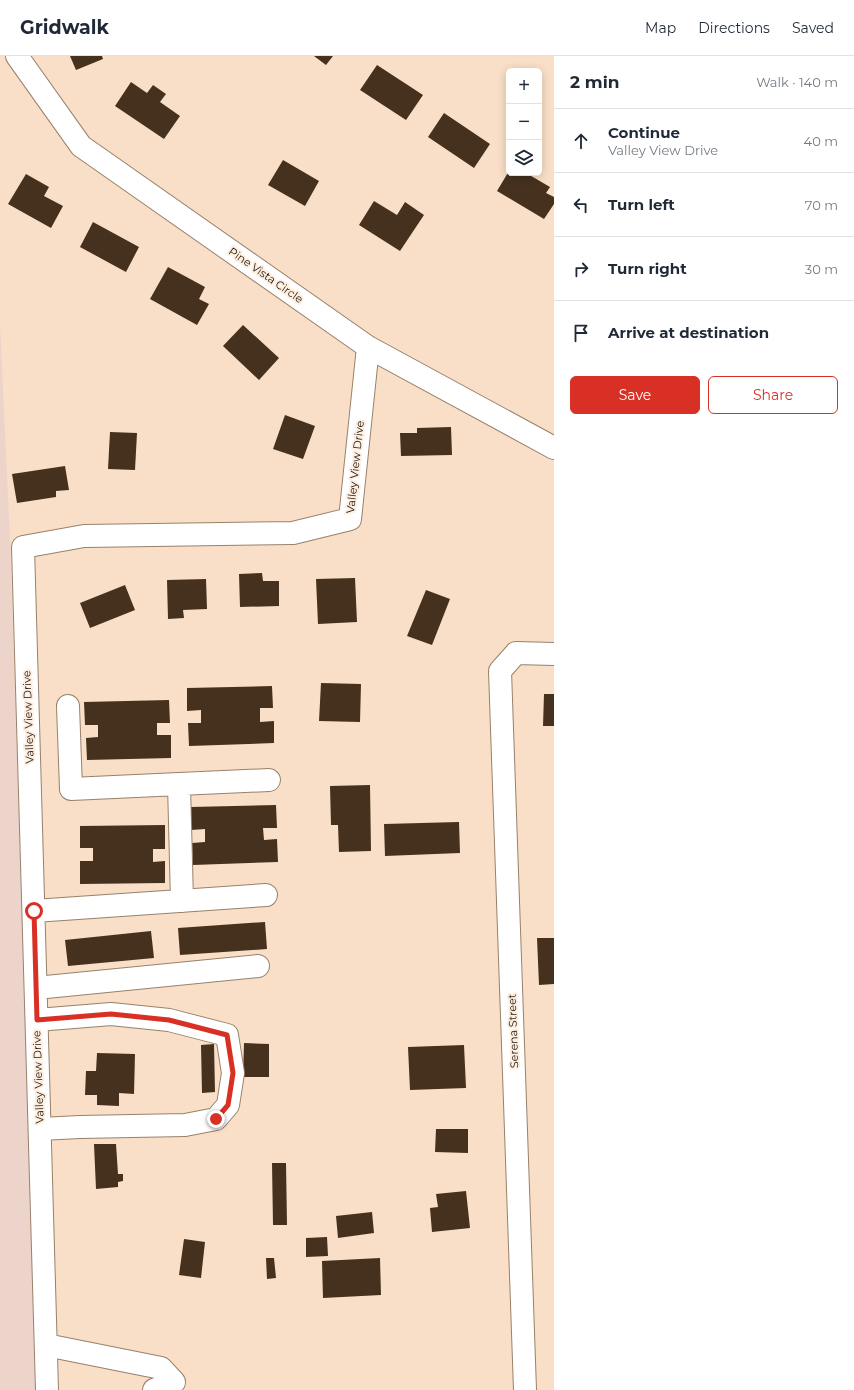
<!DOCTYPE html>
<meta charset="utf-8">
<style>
:root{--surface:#fff;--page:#f6f6f7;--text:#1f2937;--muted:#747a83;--line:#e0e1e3;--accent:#d93025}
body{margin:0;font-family:Montserrat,sans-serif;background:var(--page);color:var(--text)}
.controls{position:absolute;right:12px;top:12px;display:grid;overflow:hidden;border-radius:6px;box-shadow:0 2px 10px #0003}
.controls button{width:36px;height:36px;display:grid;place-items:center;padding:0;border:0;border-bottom:1px solid var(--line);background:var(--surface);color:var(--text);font:20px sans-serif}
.stop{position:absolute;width:12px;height:12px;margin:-9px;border:3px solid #d93025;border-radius:50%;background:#fff}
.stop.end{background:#d93025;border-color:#fff;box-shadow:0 1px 4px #0008}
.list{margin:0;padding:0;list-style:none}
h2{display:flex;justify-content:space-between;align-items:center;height:52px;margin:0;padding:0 16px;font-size:17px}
h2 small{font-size:13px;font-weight:400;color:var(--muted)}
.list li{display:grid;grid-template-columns:26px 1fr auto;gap:12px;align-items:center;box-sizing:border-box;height:64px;padding:0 16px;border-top:1px solid var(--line)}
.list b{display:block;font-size:15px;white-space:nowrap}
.list p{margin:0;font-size:13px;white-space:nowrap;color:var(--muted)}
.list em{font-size:13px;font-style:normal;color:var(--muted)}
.actions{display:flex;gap:8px;padding:12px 16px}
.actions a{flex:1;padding:9px 0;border:1px solid var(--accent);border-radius:6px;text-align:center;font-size:14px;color:var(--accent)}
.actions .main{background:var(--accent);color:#fff}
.icon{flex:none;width:22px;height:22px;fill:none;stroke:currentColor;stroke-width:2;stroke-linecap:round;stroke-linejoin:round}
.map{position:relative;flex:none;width:554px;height:1334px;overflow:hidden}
header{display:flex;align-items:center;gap:24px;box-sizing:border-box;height:56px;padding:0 20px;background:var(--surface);border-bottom:1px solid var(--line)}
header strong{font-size:19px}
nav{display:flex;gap:22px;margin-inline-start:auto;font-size:14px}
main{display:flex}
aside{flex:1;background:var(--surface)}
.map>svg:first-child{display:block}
</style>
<header>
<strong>Gridwalk</strong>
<nav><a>Map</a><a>Directions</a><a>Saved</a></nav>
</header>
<main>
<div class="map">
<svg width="554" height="1334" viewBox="0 0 554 1334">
<rect width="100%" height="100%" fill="#f9dfc7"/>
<path fill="#ecd4cb" d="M 0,268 L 10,484 L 37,1334 L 0,1334 Z"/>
<path fill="#45311e" d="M 70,0 L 102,0 L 103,3 L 76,14 Z
M 314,0 L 333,0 L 326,9 Z
M 377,9 L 423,39 L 406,64 L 360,34 Z
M 131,26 L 147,37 L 153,29 L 166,38 L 160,46 L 180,60 L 164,83 L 115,50 Z
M 444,57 L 490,88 L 474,112 L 428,81 Z
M 283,104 L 319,125 L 305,150 L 268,129 Z
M 509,115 L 509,117 L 526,117 L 550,131 L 546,137 L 554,141 L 554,148 L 544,163 L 497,135 Z
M 26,118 L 49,131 L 44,140 L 63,150 L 51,172 L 8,148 Z
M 374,145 L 397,159 L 405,146 L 424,159 L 400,195 L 359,169 Z
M 93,166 L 139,191 L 126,216 L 80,191 Z
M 168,211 L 205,231 L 199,243 L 209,248 L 197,269 L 150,243 Z
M 243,269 L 279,302 L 259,324 L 223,290 Z
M 285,359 L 315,370 L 303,403 L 273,393 Z
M 451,371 L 452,399 L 401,400 L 400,377 L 417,377 L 417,372 Z
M 110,376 L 137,377 L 135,414 L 108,413 Z
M 65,410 L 69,434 L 56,435 L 56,441 L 17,447 L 12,418 Z
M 262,517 L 263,525 L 279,525 L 279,550 L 240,551 L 239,518 Z
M 355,522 L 357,566 L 318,568 L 316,523 Z
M 206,523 L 207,553 L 183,554 L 184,562 L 168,563 L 167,524 Z
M 125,529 L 135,554 L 90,572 L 80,547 Z
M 426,534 L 450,543 L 432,589 L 407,580 Z
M 321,627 L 361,628 L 360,666 L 319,665 Z
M 272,630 L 273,652 L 260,652 L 260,666 L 274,665 L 274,687 L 189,690 L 188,667 L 201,667 L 201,654 L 187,655 L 187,632 Z
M 544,638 L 554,638 L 554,670 L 543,670 Z
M 169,644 L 170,667 L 157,667 L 157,679 L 171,679 L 171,702 L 87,704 L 86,682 L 98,681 L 98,669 L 85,669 L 84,646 Z
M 370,729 L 371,795 L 339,796 L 338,769 L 331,769 L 330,730 Z
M 276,749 L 277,772 L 263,772 L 264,784 L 277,783 L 278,806 L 193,809 L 192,787 L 205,786 L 205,773 L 191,774 L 191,751 Z
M 459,766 L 460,797 L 385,800 L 384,768 Z
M 165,769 L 165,793 L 153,793 L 153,806 L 165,805 L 165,827 L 80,828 L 80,805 L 93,805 L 93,792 L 80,792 L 80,770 Z
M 265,866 L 267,893 L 180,899 L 178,872 Z
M 151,875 L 154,902 L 68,910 L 65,884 Z
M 537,882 L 554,882 L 554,928 L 539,929 Z
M 244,987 L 269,988 L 269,1021 L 243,1021 Z
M 214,988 L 215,1036 L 202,1037 L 201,989 Z
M 464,989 L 466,1032 L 410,1034 L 408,991 Z
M 97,997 L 135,998 L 134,1038 L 119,1037 L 119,1050 L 97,1049 L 97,1039 L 85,1039 L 86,1015 L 96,1015 Z
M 436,1073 L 468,1073 L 468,1097 L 435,1096 Z
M 94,1088 L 116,1088 L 118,1118 L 123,1118 L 123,1125 L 118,1126 L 118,1131 L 96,1133 Z
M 272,1107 L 286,1107 L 287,1169 L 273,1169 Z
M 466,1135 L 470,1172 L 432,1176 L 430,1152 L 438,1151 L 436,1138 Z
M 372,1156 L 374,1177 L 338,1182 L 336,1160 Z
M 327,1181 L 328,1200 L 306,1201 L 306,1182 Z
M 184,1183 L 205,1186 L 201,1222 L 179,1219 Z
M 266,1202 L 274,1202 L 276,1222 L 267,1223 Z
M 380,1202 L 381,1239 L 323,1242 L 322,1205 Z"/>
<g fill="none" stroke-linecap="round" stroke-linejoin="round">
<defs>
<path id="minor" d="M 17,0 L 81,90 L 368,291 L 554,392
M 68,650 L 71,733 L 179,728 L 182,845
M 179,728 L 269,724
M 34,855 L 266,839
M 36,932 L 258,910
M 37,964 L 111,958 L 169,964 L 227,979 L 233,1017 L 228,1049 L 216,1063 L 185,1069 L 80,1071 L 40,1073
M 46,1289 L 161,1312 L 174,1326 L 154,1334
M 47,1334 L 23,491 L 84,480 L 293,477 L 350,463 L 368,291
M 525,1334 L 500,615 L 516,597 L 554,598"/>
</defs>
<use href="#minor" stroke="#98816b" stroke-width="24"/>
<use href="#minor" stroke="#fff" stroke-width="22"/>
</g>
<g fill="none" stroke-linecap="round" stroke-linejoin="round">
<path stroke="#d93025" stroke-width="5" d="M 34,855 L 37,964 L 111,958 L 169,964 L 227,979 L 233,1017 L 228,1049 L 216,1063"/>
</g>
<g text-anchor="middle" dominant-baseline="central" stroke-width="4" stroke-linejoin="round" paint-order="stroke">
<g font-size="11" fill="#1e150d" stroke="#feeee0">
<text transform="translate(266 219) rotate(35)">Pine Vista Circle</text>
<text transform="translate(355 411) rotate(-84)">Valley View Drive</text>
<text transform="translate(28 661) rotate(-92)">Valley View Drive</text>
<text transform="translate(513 975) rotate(-92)">Serena Street</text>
<text transform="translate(38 1021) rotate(-92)">Valley View Drive</text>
</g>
</g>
</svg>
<div class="controls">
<button>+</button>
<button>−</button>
<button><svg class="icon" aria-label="layers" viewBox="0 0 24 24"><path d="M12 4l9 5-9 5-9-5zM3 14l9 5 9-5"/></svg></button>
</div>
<div class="stop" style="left:34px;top:855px"></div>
<div class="stop end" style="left:216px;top:1063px"></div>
</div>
<aside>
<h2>2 min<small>Walk · 140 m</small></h2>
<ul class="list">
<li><svg class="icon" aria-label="ahead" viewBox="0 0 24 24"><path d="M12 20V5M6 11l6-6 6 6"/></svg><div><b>Continue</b><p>Valley View Drive</p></div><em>40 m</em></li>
<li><svg class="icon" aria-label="left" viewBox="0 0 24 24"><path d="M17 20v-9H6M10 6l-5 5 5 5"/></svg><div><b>Turn left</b></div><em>70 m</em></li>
<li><svg class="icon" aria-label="right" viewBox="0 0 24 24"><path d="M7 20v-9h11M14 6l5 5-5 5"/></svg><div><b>Turn right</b></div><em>30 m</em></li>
<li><svg class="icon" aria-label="arrive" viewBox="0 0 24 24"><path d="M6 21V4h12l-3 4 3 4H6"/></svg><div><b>Arrive at destination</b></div></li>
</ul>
<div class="actions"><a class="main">Save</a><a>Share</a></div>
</aside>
</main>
